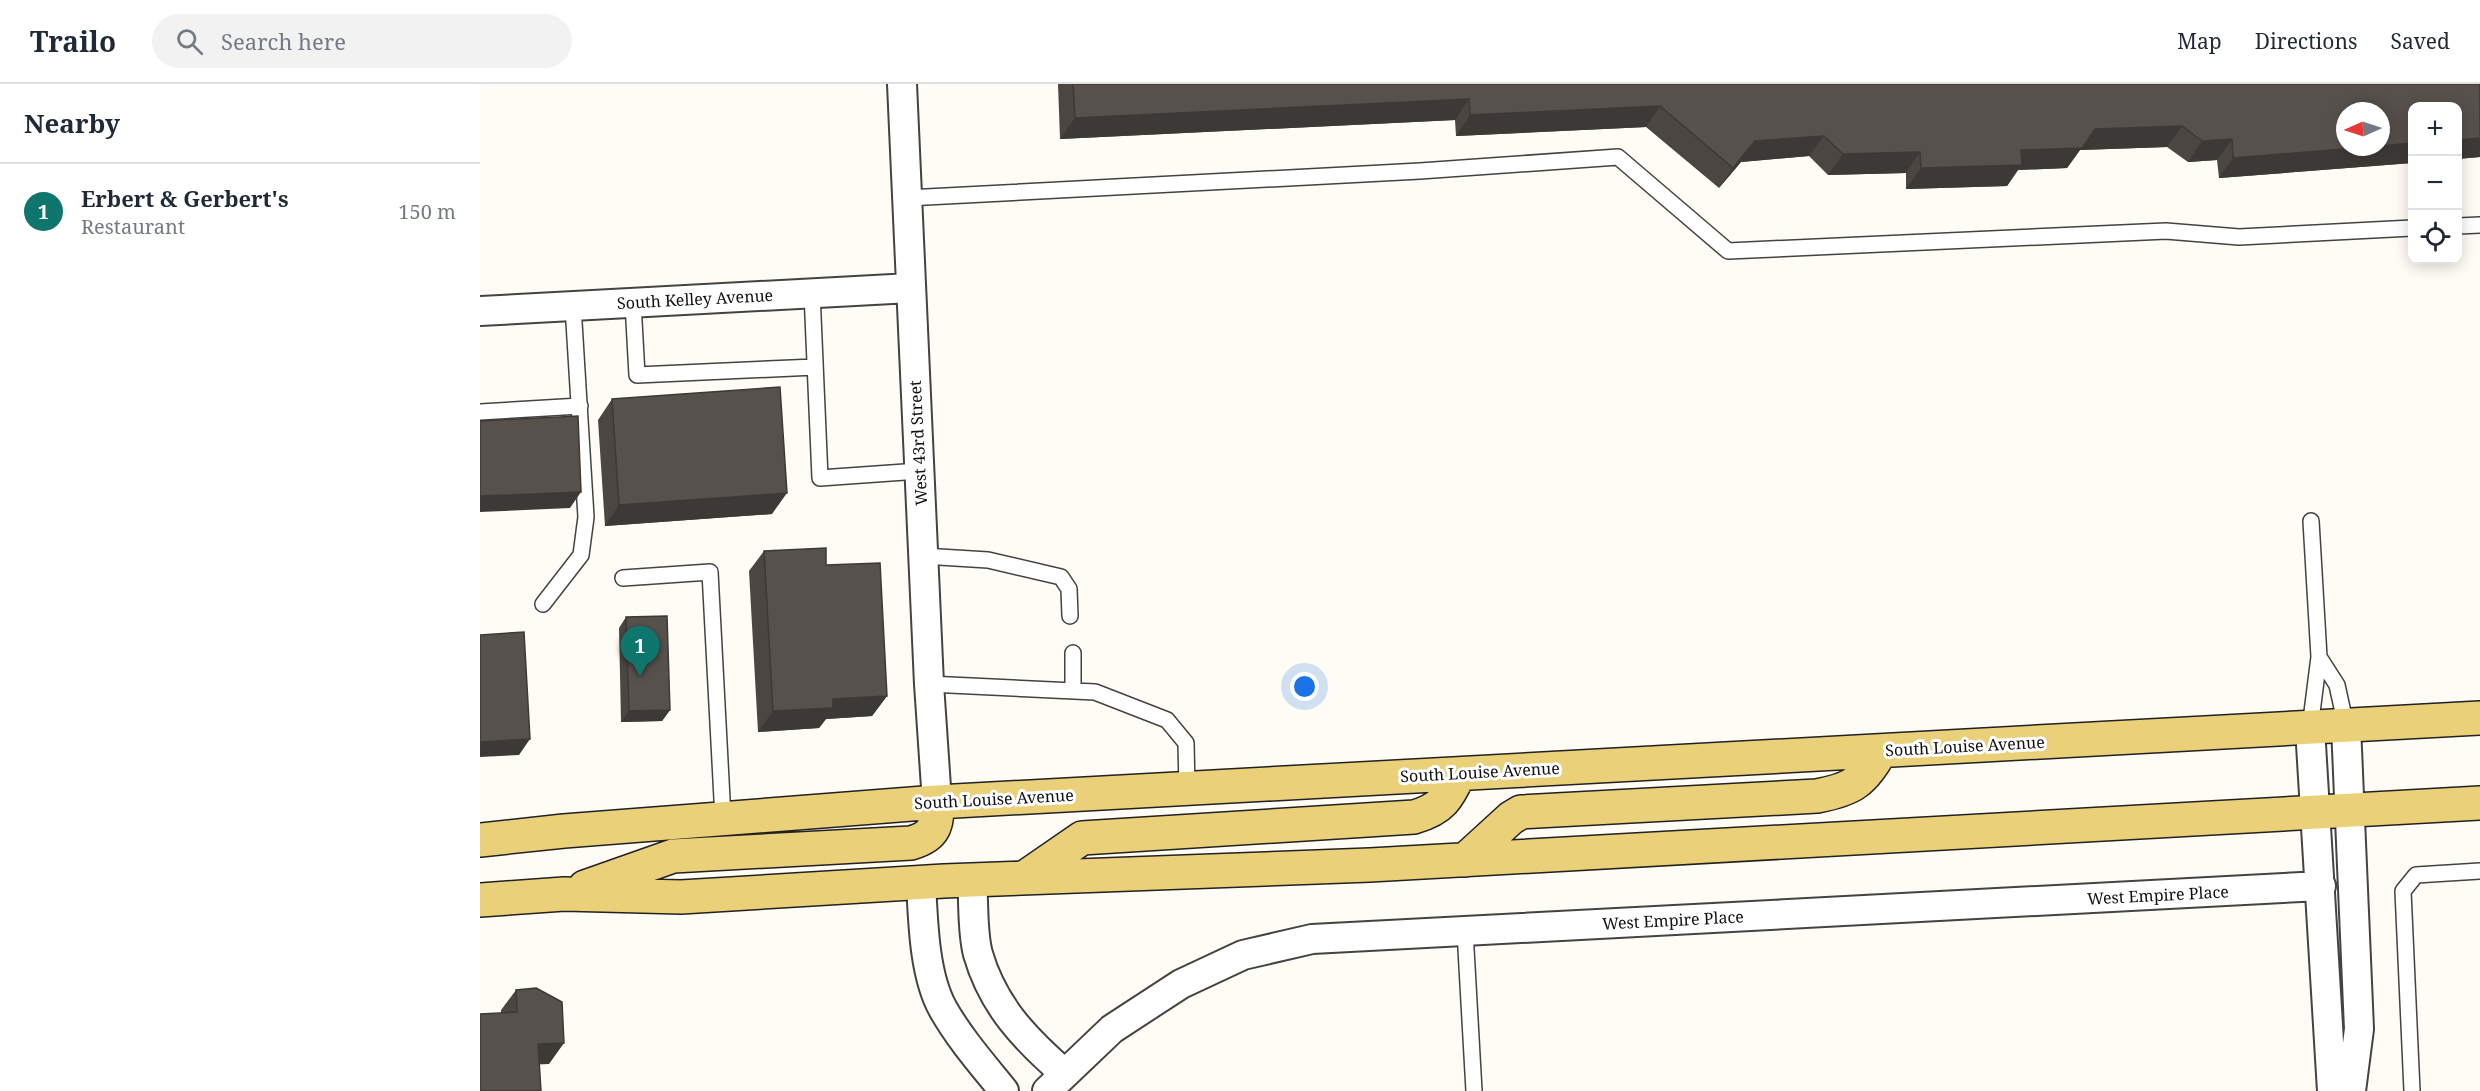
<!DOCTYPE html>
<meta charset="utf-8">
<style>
:root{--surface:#fff;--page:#f2f2f3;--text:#1f2937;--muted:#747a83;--line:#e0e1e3;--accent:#0f766e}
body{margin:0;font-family:"Noto Serif",serif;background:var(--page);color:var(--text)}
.controls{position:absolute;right:18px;top:18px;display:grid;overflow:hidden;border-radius:12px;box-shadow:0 3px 15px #0003}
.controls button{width:54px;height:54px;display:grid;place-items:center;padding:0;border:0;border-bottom:2px solid var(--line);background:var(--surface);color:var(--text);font:30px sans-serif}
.compass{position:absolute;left:1856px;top:18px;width:54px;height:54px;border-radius:50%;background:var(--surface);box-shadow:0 3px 15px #0003;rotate:267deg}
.you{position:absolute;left:825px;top:603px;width:21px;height:21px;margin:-15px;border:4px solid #fff;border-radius:50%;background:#1a73e8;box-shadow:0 0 0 9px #1a73e833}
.badge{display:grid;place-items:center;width:39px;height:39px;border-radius:50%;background:var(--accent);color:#fff;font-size:20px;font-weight:700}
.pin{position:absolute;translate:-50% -50px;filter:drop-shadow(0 2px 3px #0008)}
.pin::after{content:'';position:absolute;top:32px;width:21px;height:18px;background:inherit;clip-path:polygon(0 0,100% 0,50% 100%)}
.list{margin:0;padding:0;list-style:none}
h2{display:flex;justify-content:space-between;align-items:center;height:78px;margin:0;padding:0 24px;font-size:26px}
h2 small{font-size:20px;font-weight:400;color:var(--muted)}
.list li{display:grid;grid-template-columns:39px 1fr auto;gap:18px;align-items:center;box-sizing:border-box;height:96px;padding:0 24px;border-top:2px solid var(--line)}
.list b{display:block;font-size:22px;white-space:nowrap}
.list p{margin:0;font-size:20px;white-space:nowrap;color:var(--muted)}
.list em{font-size:20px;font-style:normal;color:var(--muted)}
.icon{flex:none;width:33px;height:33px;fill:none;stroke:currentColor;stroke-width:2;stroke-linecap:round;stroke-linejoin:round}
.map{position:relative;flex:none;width:2000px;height:1007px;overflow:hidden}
header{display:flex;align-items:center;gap:36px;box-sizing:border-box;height:84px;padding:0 30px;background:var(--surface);border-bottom:2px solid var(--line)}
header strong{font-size:28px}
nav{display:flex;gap:33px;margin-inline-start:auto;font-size:21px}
.search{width:420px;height:54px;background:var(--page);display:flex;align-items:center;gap:15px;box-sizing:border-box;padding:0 21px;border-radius:33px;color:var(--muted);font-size:22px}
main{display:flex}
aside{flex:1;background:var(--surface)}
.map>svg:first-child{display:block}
</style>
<header>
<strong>Trailo</strong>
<div class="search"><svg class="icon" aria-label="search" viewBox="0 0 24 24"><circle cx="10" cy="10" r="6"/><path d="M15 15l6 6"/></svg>Search here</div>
<nav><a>Map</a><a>Directions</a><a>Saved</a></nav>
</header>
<main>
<aside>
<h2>Nearby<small></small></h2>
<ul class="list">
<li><span class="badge">1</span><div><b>Erbert &amp; Gerbert's</b><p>Restaurant</p></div><em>150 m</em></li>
</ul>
</aside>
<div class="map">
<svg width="2000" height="1007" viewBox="0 0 2000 1007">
<rect width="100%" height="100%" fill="#fefcf4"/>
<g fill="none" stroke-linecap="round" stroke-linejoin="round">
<defs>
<path id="lane" d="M 427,114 L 940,87 L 1138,73 L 1248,167 L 1686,147 L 1759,153 L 1932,144
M 1978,142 L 2000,141
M 332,209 L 340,394 L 439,387
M 153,219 L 157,291 L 335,283
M 0,328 L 100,322
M 443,472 L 508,476 L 581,493 L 589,505 L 590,532
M 143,494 L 230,488 L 243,734
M 63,520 L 101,471 L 106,433 L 93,222
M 593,569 L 593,606
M 1839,573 L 1857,601 L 1866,642
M 449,600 L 615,608 L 687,636 L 706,659 L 707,704
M 1830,644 L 1839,573 L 1831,437
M 985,847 L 994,1007
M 1932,1007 L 1923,807 L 1936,791 L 2000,787"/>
<path id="street" d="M 422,0 L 449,600 L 457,718
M 0,227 L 431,204
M 1866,642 L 1879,945 L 1871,1007
M 1830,644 L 1852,1007
M 492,796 C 494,820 492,848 498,870 C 513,922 545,955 584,989
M 441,798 C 443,837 444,891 463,925 C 480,955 503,981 524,1007
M 567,1007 L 632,945 L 701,900 L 763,871 L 832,855 L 1841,802"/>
<path id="primary" d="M 0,756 L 84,747 L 457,718 L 2000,634
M 985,776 L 1031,734 L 1041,728 L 1337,712 C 1374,705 1382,698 1401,667
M 544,794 L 602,754 L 934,733 C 962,725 968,714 979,690
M 105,803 L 193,772 L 431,759 C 455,752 457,742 457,718
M 0,816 L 84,810 L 201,813 L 464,797 L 890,781 L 2000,719"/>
</defs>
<use href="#lane" stroke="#434343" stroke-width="18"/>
<use href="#street" stroke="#434343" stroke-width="32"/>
<use href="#primary" stroke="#212121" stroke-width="36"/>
<use href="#lane" stroke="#fff" stroke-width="15"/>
<use href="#street" stroke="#fff" stroke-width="28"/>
<use href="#primary" stroke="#e9d079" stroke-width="33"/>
</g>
<path fill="#4b4642" d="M 578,0 L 2000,0 L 2000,73 L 1977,75 L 1932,22 L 1932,79 L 1739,94 L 1737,76 L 1708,78 L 1687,63 L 1600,66 L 1587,84 L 1538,86 L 1527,102 L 1426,105 L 1426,89 L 1348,91 L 1329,72 L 1261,78 L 1239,104 L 1166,43 L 976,52 L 975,36 L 580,55 Z
M 132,315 L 292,430 L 125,442 L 118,336 Z
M 284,467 L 346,481 L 407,612 L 392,632 L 346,635 L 339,644 L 278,648 L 269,487 Z
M 146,533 L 190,626 L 182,637 L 141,638 L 139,544 Z
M 36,906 L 69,980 L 59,980 L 21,929 L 21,926 Z"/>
<path fill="#3d3936" d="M 989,15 L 975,36 L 580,55 L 595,34 Z
M 1180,22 L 1166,43 L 976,52 L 990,31 Z
M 1702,42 L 1687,63 L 1600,66 L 1587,84 L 1538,86 L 1527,102 L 1426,105 L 1441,84 L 1541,66 L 1615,45 Z
M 1344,52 L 1329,72 L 1261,78 L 1239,104 L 1253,84 L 1275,57 Z
M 2000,54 L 2000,73 L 1977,75 L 1977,56 Z
M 1752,55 L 1737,76 L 1708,78 L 1722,57 Z
M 1932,59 L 1932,79 L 1739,94 L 1753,74 L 1887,63 L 1901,63 L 1901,62 Z
M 1440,68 L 1426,89 L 1348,91 L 1363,70 Z
M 101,408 L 90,424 L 0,428 L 0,412 Z
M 307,409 L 292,430 L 125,442 L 139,421 Z
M 407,612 L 392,632 L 346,635 L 339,644 L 278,648 L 293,627 L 353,615 Z
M 190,626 L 182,637 L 141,638 L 149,627 Z
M 50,655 L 39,671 L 0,673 L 0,658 Z
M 84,959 L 69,980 L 44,981 L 58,960 Z"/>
<path fill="#57514d" stroke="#3d3936" stroke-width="1.5" d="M 593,0 L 2000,0 L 2000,54 L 1977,56 L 1977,22 L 1932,22 L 1932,59 L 1901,62 L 1901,27 L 1865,27 L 1865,63 L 1887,63 L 1753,74 L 1752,55 L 1722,57 L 1702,42 L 1615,45 L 1602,64 L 1541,66 L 1542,81 L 1441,84 L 1440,68 L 1363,70 L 1344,52 L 1275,57 L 1253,84 L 1180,22 L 990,31 L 989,15 L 595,34 Z
M 300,303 L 307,409 L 139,421 L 132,315 Z
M 98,332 L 101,408 L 0,412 L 0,337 Z
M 346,464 L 346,481 L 400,479 L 407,612 L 353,615 L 353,624 L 293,627 L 284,467 Z
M 187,532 L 190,626 L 149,627 L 146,533 Z
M 44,548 L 50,655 L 0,658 L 0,551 Z
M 56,904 L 82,918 L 84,959 L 58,960 L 61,1007 L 0,1007 L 0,930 L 37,928 L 36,906 Z"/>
<g text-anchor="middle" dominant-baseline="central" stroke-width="6" stroke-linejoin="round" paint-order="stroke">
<g font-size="16" fill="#101010" stroke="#fff">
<text transform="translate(215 215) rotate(-3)">South Kelley Avenue</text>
<text transform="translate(438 359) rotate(-93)">West 43rd Street</text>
<text transform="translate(1485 662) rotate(-3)">South Louise Avenue</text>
<text transform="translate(1000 688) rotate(-3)">South Louise Avenue</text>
<text transform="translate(514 715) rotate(-3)">South Louise Avenue</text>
<text transform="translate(1678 811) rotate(-3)">West Empire Place</text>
<text transform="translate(1193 836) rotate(-3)">West Empire Place</text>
</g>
</g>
</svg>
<div class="controls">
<button>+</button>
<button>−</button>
<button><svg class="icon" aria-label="locate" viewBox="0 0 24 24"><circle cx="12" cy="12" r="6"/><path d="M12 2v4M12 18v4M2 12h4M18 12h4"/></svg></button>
</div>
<svg class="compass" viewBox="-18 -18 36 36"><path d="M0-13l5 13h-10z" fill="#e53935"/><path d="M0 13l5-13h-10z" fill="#747a83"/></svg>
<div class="you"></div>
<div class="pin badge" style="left:160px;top:592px">1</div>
</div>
</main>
